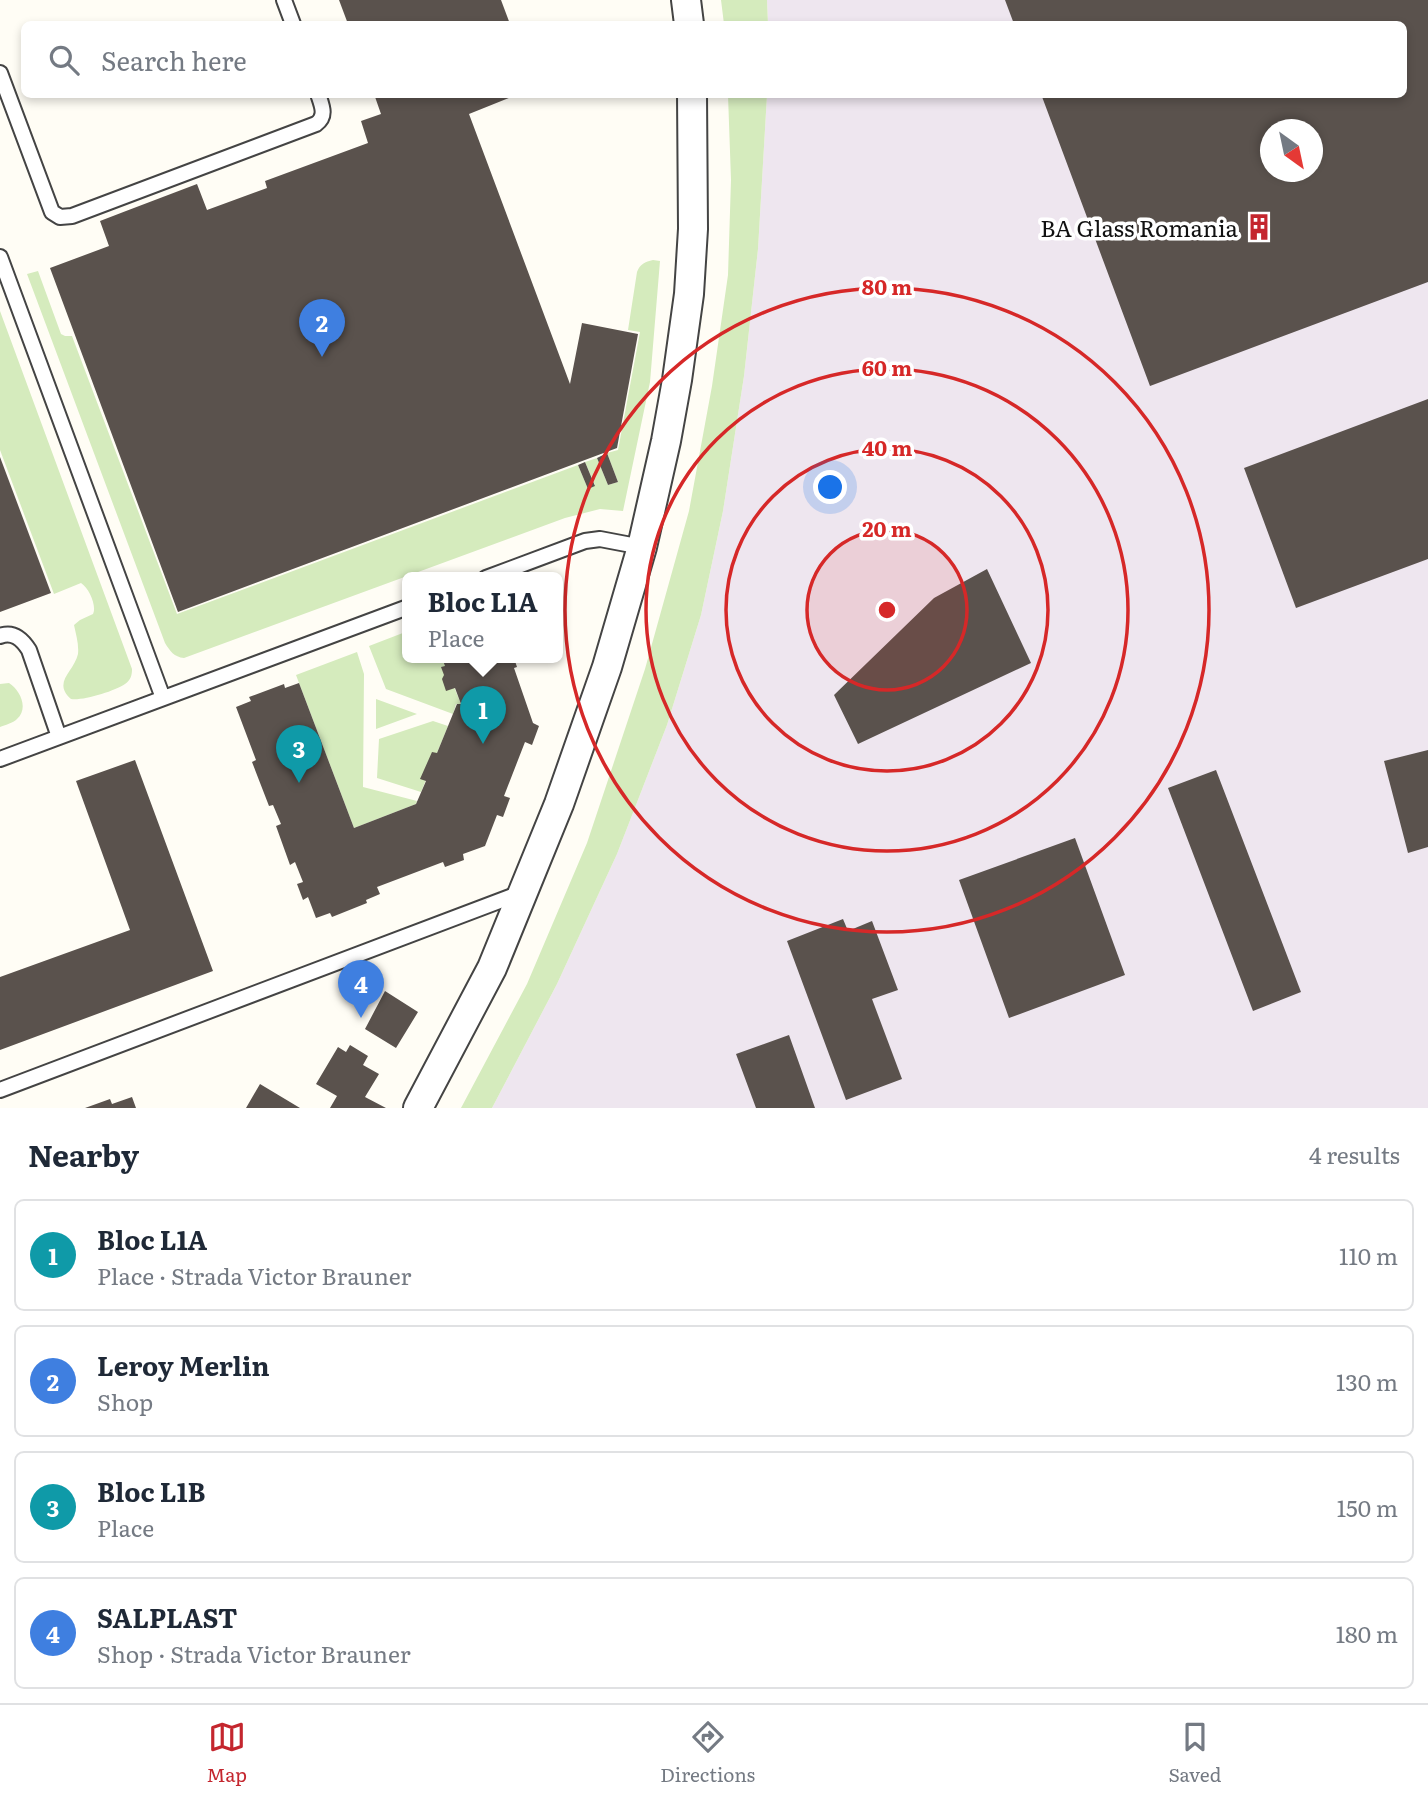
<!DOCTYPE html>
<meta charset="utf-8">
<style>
:root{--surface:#fff;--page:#f2f2f3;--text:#1f2937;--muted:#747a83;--line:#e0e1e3;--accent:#c4262e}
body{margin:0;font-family:Literata,serif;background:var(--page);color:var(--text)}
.compass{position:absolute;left:1260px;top:119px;width:63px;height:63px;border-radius:50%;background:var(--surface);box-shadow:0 4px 10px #0003;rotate:147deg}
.you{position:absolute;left:831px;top:488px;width:24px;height:24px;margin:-18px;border:5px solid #fff;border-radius:50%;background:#1a73e8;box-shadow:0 0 0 10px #1a73e833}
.badge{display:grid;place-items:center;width:46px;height:46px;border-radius:50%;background:var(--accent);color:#fff;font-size:23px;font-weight:700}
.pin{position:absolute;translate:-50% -58px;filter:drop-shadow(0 2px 4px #0008)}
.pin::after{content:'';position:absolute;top:37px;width:24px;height:21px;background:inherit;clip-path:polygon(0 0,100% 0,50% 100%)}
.popup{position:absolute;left:402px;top:572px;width:161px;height:91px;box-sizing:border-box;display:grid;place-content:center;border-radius:10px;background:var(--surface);filter:drop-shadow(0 2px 5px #0005);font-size:23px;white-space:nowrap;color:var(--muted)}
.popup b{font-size:26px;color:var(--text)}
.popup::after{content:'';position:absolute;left:50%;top:100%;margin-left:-14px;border:14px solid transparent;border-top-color:var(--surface)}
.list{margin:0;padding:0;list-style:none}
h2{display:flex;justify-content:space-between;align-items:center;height:91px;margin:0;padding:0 28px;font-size:30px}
h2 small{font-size:23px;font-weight:400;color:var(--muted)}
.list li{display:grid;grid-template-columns:46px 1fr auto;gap:21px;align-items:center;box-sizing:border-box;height:112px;margin:0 14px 14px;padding:0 14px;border:2px solid var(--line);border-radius:10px}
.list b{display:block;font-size:26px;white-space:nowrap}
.list p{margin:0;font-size:23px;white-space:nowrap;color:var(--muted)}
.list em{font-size:23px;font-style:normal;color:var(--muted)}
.icon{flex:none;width:38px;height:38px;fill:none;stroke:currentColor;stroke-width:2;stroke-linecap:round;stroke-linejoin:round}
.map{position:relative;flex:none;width:1428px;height:1108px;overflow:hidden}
.search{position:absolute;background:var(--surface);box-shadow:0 4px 10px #0003;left:21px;right:21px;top:21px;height:77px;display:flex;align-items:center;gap:18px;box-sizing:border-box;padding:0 24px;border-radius:10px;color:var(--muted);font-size:26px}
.sheet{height:595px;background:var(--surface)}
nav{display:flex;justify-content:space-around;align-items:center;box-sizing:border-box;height:98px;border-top:2px solid var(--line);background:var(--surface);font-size:19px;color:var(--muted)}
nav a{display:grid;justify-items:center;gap:4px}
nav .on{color:var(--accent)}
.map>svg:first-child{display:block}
</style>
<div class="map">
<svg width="1428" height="1108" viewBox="0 0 1428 1108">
<rect width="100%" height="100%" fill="#fffdf5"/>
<path fill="#eee6ef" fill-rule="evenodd" d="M 767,0 L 1428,0 L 1428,1108 L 492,1108 L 557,984 L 617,854 L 667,725 L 701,615 L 723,511 L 744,376 L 758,249 L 767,95 L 1404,94 L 1404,24 L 768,24 ZM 1270,130 L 1312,130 L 1312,172 L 1270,172 Z"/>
<path fill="#d5ebbd" d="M 721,0 L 767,0 L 768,24 L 724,24 Z
M 728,95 L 767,95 L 758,249 L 744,376 L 723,511 L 701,615 L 667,725 L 617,854 L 557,984 L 492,1108 L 461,1108 L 527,984 L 587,843 L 645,669 L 689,511 L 712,386 L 728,275 L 731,180 Z
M 653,260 L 660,261 L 650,382 L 623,511 L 600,509 L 565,518 L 184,658 C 174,657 170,651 165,643 L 27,274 L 38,271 L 61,334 L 65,336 L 72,336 L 177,614 L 578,465 L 588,489 L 595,485 L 585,462 L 597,458 L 608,485 L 618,482 L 607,453 L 618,450 L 640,332 L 628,330 L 637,272 C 640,264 645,262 653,260 Z
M 0,311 L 132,669 C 132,675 131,680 125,684 C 115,691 83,701 71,699 C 52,682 74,672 78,654 C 79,644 76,635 74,625 L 80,620 L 93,614 C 97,606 89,588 81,583 L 54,594 L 0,450 Z
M 408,631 L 408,658 L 442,658 L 461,704 L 456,704 L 453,714 L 386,689 L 369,646 Z
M 357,652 L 364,674 L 363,787 L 417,801 L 416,804 L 354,828 L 296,675 Z
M 9,683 C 20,690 29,708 17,719 C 13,723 5,725 0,727 L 0,684 Z
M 376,699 L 417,714 L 376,729 Z
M 433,721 L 448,726 L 421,792 L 377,778 L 379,739 Z"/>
<path fill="#5a524d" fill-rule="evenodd" d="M 339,0 L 501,0 L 510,24 L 348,24 Z
M 1005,0 L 1428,0 L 1428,282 L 1150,386 L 1041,94 L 1404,94 L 1404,24 L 1014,24 ZM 1270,130 L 1312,130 L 1312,172 L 1270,172 Z
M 374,94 L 519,94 L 469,114 L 570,384 L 582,323 L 638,334 L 617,448 L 178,612 L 50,268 L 109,246 L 100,221 L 126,211 L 197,184 L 207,210 L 267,188 L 265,181 L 368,143 L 361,121 L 381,114 Z
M 1428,399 L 1428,559 L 1296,608 L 1244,468 Z
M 607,453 L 618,482 L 608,485 L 597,458 Z
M 0,457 L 51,593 L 0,612 Z
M 585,462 L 595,486 L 588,489 L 578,465 Z
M 987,569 L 1031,663 L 858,744 L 834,695 L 934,598 Z
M 442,658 L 514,658 L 517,667 L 514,668 L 533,723 L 539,726 L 532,745 L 525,742 L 504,796 L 510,798 L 503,817 L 497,815 L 485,846 L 463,854 L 464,860 L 445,867 L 443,862 L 377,887 L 380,894 L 366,900 L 367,903 L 332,917 L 330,913 L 316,918 L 308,897 L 303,900 L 297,884 L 303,882 L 295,862 L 290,865 L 276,826 L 281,824 L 273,805 L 269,806 L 252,762 L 256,760 L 236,707 L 251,701 L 249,697 L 284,684 L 285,688 L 299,683 L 354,828 L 416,804 L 426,781 L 420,779 L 432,752 L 437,753 L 457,704 L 461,704 L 455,688 L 446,691 L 442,679 L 444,675 L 441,667 L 445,666 Z
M 1428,750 L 1428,847 L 1408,853 L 1384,761 Z
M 135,760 L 213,971 L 0,1050 L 0,977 L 130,930 L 76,781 Z
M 1216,770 L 1301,992 L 1253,1011 L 1168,788 Z
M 1075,838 L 1125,975 L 1009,1018 L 959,880 Z
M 843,919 L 848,931 L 872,921 L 898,990 L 872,999 L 902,1079 L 846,1100 L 787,941 Z
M 385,991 L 418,1012 L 396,1048 L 365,1029 Z
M 789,1035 L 815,1108 L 756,1108 L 736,1054 Z
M 350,1045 L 368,1056 L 363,1065 L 379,1074 L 365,1097 L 386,1108 L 330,1108 L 337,1096 L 316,1084 L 338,1047 L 346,1052 Z
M 260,1084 L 300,1108 L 246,1108 Z
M 132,1097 L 136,1108 L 85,1108 L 110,1099 L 112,1104 Z"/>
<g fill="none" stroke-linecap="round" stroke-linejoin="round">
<defs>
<path id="service" d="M 284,0 L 293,24
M 0,73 L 52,212 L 60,217 L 72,216 L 316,124 C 327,116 322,106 318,94
M 0,257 L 163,698
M 486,578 L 585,541 L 600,539 L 642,547
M 0,636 C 13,631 22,639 29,650 L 59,737
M 0,759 L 408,607
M 0,1090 L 523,892"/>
<path id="minor" d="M 686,0 L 689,24
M 418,1108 L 492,968 L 559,804 L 607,667 L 642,547 L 666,441 L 677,380 L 689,294 L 693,229 L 692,94"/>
</defs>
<use href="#service" stroke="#444" stroke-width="18"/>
<use href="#minor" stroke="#444" stroke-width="32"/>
<use href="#service" stroke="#fff" stroke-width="14"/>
<use href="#minor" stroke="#fff" stroke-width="28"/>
</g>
<circle cx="887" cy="610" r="80" fill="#d62828" fill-opacity=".12"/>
<g fill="none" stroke="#d62828" stroke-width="3.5">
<circle cx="887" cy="610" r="80"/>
<circle cx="887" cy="610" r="161"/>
<circle cx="887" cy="610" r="241"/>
<circle cx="887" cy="610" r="322"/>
</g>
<defs>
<symbol id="building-bare" viewBox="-9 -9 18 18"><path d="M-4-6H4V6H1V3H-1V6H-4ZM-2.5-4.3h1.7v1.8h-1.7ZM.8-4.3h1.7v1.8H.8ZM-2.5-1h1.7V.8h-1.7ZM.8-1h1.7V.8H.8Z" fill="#c4262e" stroke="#fff" stroke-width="2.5" paint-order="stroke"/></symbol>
</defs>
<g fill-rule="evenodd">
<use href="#building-bare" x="1240" y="208" width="38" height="38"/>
</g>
<g text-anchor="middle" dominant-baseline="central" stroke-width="7" stroke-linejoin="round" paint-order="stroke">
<g font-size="23" fill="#111" stroke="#fff" text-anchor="end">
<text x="1238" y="227">BA Glass Romania</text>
</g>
</g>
<circle cx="887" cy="610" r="10" fill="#d62828" stroke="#fff" stroke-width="3.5"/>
<g font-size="21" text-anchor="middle" font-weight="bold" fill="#d62828" stroke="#fff" stroke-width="7" stroke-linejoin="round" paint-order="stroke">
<text x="887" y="295">80 m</text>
<text x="887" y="376">60 m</text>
<text x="887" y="456">40 m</text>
<text x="887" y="537">20 m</text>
</g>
</svg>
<svg class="compass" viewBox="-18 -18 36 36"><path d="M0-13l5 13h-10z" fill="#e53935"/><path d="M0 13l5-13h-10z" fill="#747a83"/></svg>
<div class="you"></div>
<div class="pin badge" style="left:483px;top:744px;background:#0f9aa8">1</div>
<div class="popup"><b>Bloc L1A</b>Place</div>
<div class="pin badge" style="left:322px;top:357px;background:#3f7fe0">2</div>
<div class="pin badge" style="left:299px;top:783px;background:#0f9aa8">3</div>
<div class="pin badge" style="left:361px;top:1018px;background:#3f7fe0">4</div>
<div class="search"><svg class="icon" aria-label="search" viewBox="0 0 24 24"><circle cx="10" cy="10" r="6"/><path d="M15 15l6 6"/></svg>Search here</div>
</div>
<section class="sheet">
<h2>Nearby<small>4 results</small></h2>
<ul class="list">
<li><span class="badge" style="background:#0f9aa8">1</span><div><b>Bloc L1A</b><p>Place · Strada Victor Brauner</p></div><em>110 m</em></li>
<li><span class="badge" style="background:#3f7fe0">2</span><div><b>Leroy Merlin</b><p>Shop</p></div><em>130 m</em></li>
<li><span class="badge" style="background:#0f9aa8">3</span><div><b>Bloc L1B</b><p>Place</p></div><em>150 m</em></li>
<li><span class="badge" style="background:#3f7fe0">4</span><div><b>SALPLAST</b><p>Shop · Strada Victor Brauner</p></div><em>180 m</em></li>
</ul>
</section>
<nav>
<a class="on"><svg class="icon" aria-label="map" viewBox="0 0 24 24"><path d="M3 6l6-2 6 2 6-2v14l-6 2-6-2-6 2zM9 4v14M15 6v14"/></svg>Map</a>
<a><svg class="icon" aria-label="directions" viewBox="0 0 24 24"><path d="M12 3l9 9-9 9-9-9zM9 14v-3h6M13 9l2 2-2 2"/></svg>Directions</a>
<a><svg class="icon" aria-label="saved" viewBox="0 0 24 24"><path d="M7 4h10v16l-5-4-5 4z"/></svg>Saved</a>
</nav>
